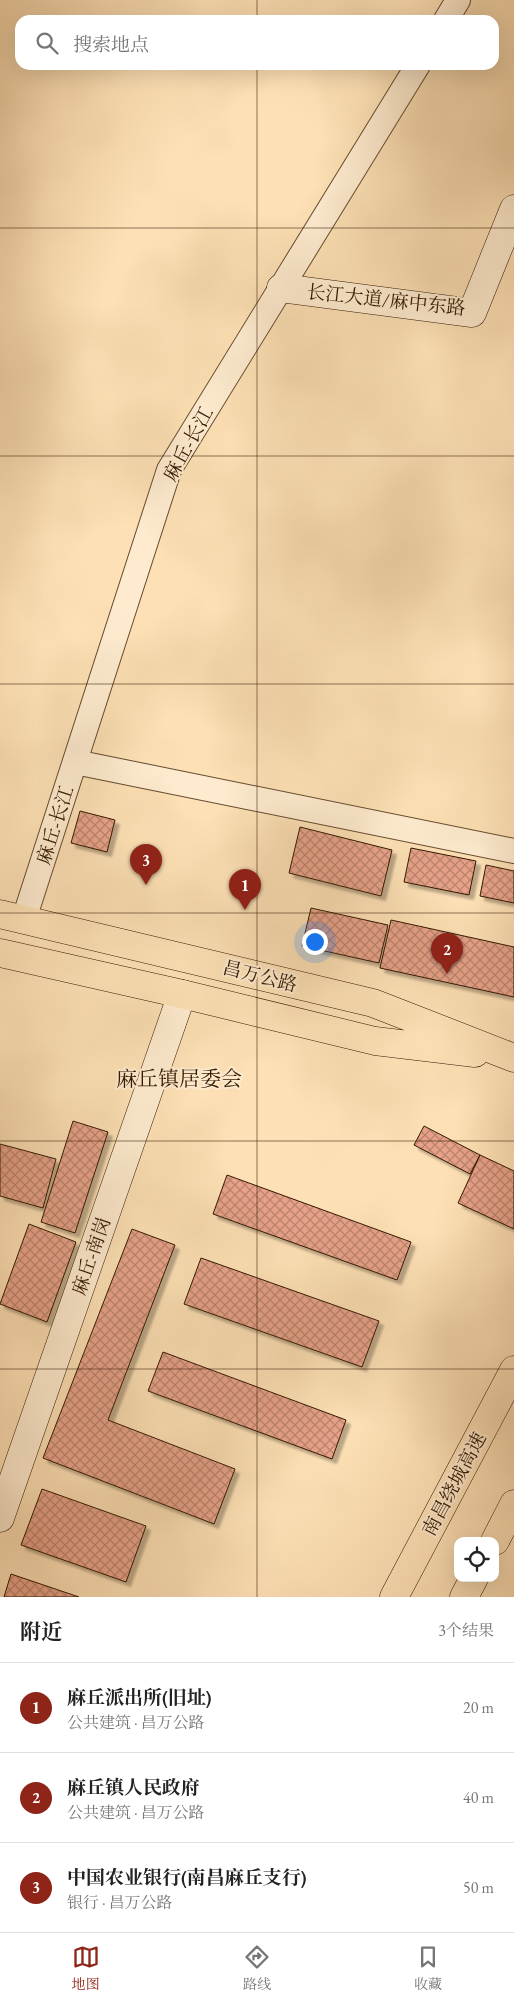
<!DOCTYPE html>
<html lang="zh">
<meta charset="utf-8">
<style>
:root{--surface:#fff;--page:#f2f2f2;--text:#222;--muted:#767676;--line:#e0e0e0;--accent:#8f2418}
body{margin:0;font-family:"EB Garamond","Noto Serif SC",serif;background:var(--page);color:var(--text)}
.controls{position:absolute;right:15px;bottom:15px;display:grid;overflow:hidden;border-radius:10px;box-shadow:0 5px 20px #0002}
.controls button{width:45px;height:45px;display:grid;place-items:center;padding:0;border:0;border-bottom:1px solid var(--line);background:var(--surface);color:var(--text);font:25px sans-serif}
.you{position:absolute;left:314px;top:941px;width:18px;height:18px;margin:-12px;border:4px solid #fff;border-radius:50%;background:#1a73e8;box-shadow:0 0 0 8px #1a73e833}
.badge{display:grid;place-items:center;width:32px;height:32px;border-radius:50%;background:var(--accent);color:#fff;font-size:16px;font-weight:700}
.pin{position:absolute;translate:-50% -41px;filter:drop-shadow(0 1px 2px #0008)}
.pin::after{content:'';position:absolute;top:26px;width:18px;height:15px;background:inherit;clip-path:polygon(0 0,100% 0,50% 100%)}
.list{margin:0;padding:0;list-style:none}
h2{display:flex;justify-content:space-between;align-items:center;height:65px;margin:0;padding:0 20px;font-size:21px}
h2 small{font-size:16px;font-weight:400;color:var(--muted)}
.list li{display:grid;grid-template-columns:32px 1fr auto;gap:15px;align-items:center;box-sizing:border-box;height:90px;padding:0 20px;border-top:1px solid var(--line)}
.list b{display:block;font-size:19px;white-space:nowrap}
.list p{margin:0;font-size:16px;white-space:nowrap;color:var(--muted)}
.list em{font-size:16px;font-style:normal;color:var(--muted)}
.icon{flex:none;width:28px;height:28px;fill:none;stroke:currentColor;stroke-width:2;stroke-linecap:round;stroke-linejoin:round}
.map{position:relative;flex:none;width:514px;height:1597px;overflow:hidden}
.search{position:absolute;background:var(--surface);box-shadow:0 5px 20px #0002;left:15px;right:15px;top:15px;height:55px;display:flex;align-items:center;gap:12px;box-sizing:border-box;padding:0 18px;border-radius:15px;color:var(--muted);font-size:19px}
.sheet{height:335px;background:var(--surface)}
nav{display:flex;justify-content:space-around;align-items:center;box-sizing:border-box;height:70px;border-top:1px solid var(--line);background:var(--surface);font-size:14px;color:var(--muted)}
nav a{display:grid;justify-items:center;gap:2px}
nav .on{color:var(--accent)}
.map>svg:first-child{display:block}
</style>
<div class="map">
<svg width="514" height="1597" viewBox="0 0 514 1597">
<defs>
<pattern id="building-cross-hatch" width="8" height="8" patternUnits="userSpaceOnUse" patternTransform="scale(1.25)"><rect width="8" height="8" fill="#e7a289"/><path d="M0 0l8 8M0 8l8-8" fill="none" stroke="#bc836e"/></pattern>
<filter id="shadow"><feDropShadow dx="4.5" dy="4.5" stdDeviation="1" flood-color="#0004"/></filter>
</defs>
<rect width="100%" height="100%" fill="#fde0b5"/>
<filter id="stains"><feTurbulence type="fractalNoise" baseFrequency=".004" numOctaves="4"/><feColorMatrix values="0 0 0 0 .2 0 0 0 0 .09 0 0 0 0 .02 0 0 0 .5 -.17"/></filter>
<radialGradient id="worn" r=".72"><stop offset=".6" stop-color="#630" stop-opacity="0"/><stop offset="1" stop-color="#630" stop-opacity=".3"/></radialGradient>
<path fill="url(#building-cross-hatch)" stroke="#331800" filter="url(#shadow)" d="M 80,811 L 115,820 L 107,852 L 71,843 Z
M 300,827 L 392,850 L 381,896 L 289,873 Z
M 411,848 L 476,861 L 469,895 L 404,882 Z
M 486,865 L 514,871 L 514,903 L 480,896 Z
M 311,908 L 388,925 L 379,963 L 302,946 Z
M 391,920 L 514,947 L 514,997 L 380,968 Z
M 73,1121 L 108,1132 L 75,1233 L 41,1222 Z
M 424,1126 L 480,1155 L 470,1174 L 414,1145 Z
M 0,1144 L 56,1159 L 43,1208 L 0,1196 Z
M 480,1155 L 514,1171 L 514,1229 L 458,1203 Z
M 227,1175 L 411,1242 L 397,1280 L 213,1214 Z
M 29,1224 L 76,1242 L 47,1322 L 0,1304 Z
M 132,1229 L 175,1245 L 108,1420 L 235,1469 L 214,1524 L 43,1458 Z
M 201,1258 L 379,1321 L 362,1367 L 184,1304 Z
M 163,1352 L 346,1420 L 332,1459 L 148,1391 Z
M 42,1489 L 146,1526 L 126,1582 L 21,1545 Z
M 11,1574 L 79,1597 L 4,1597 Z"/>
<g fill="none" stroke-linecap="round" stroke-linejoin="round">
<defs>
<path id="street" d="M 446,20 L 458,0
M 75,762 L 514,851
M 24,919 L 169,470 L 418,65"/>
<path id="secondary" d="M 281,288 L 472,313 L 514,209
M 0,1518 L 182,994"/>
<path id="highway" d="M 0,914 L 373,1003 L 514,1058
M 0,953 L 182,994 L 375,1041 L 475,1053
M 495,1541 L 514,1504
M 394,1597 L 514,1370
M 464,1597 L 474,1578"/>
</defs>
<use href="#street" stroke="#664a2d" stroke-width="26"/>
<use href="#secondary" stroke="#331800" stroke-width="29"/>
<use href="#highway" stroke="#331800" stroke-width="29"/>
<use href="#street" stroke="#feebcf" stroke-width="24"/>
<use href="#secondary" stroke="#feebcf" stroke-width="28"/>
<use href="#highway" stroke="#fde0b5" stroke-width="28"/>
</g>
<path fill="none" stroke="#331800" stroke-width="1" stroke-opacity="0.55" d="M 257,0 L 257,20M 257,65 L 257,1597M 0,228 L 514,228M 0,456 L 514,456M 0,684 L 514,684M 0,913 L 514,913M 0,1141 L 514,1141M 0,1369 L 514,1369"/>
<g text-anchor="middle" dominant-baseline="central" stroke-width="4" stroke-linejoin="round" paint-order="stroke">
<g font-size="19" fill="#331800" stroke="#feebcf">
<text transform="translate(386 300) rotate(6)">长江大道/麻中东路</text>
<text transform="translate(188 444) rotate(-61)">麻丘-长江</text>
<text transform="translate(55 825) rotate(-72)">麻丘-长江</text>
<text transform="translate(260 976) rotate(14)">昌万公路</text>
<text transform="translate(91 1256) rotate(-71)">麻丘-南岗</text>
<text transform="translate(454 1484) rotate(-62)">南昌绕城高速</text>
</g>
<g font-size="21" fill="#331800" stroke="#feebcf">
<text x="179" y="1078">麻丘镇居委会</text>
</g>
</g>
<rect width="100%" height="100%" filter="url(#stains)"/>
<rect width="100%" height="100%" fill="url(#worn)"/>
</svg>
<div class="controls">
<button><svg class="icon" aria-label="locate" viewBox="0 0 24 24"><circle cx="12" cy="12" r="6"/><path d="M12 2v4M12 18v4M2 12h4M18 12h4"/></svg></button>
</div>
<div class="you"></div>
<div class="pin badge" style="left:245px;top:910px">1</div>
<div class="pin badge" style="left:447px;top:974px">2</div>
<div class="pin badge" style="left:146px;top:885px">3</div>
<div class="search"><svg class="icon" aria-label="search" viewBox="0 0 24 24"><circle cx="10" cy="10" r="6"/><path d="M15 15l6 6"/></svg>搜索地点</div>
</div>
<section class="sheet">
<h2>附近<small>3个结果</small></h2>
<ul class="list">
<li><span class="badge">1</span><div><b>麻丘派出所(旧址)</b><p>公共建筑 · 昌万公路</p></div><em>20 m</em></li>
<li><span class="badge">2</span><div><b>麻丘镇人民政府</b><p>公共建筑 · 昌万公路</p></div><em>40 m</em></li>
<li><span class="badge">3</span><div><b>中国农业银行(南昌麻丘支行)</b><p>银行 · 昌万公路</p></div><em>50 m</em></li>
</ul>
</section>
<nav>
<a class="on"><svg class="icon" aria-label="map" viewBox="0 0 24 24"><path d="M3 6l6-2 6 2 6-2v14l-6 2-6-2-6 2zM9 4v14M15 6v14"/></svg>地图</a>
<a><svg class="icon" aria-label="directions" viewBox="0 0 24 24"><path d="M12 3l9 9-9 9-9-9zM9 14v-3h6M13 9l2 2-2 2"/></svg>路线</a>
<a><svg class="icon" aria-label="saved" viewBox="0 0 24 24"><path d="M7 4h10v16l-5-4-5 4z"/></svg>收藏</a>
</nav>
